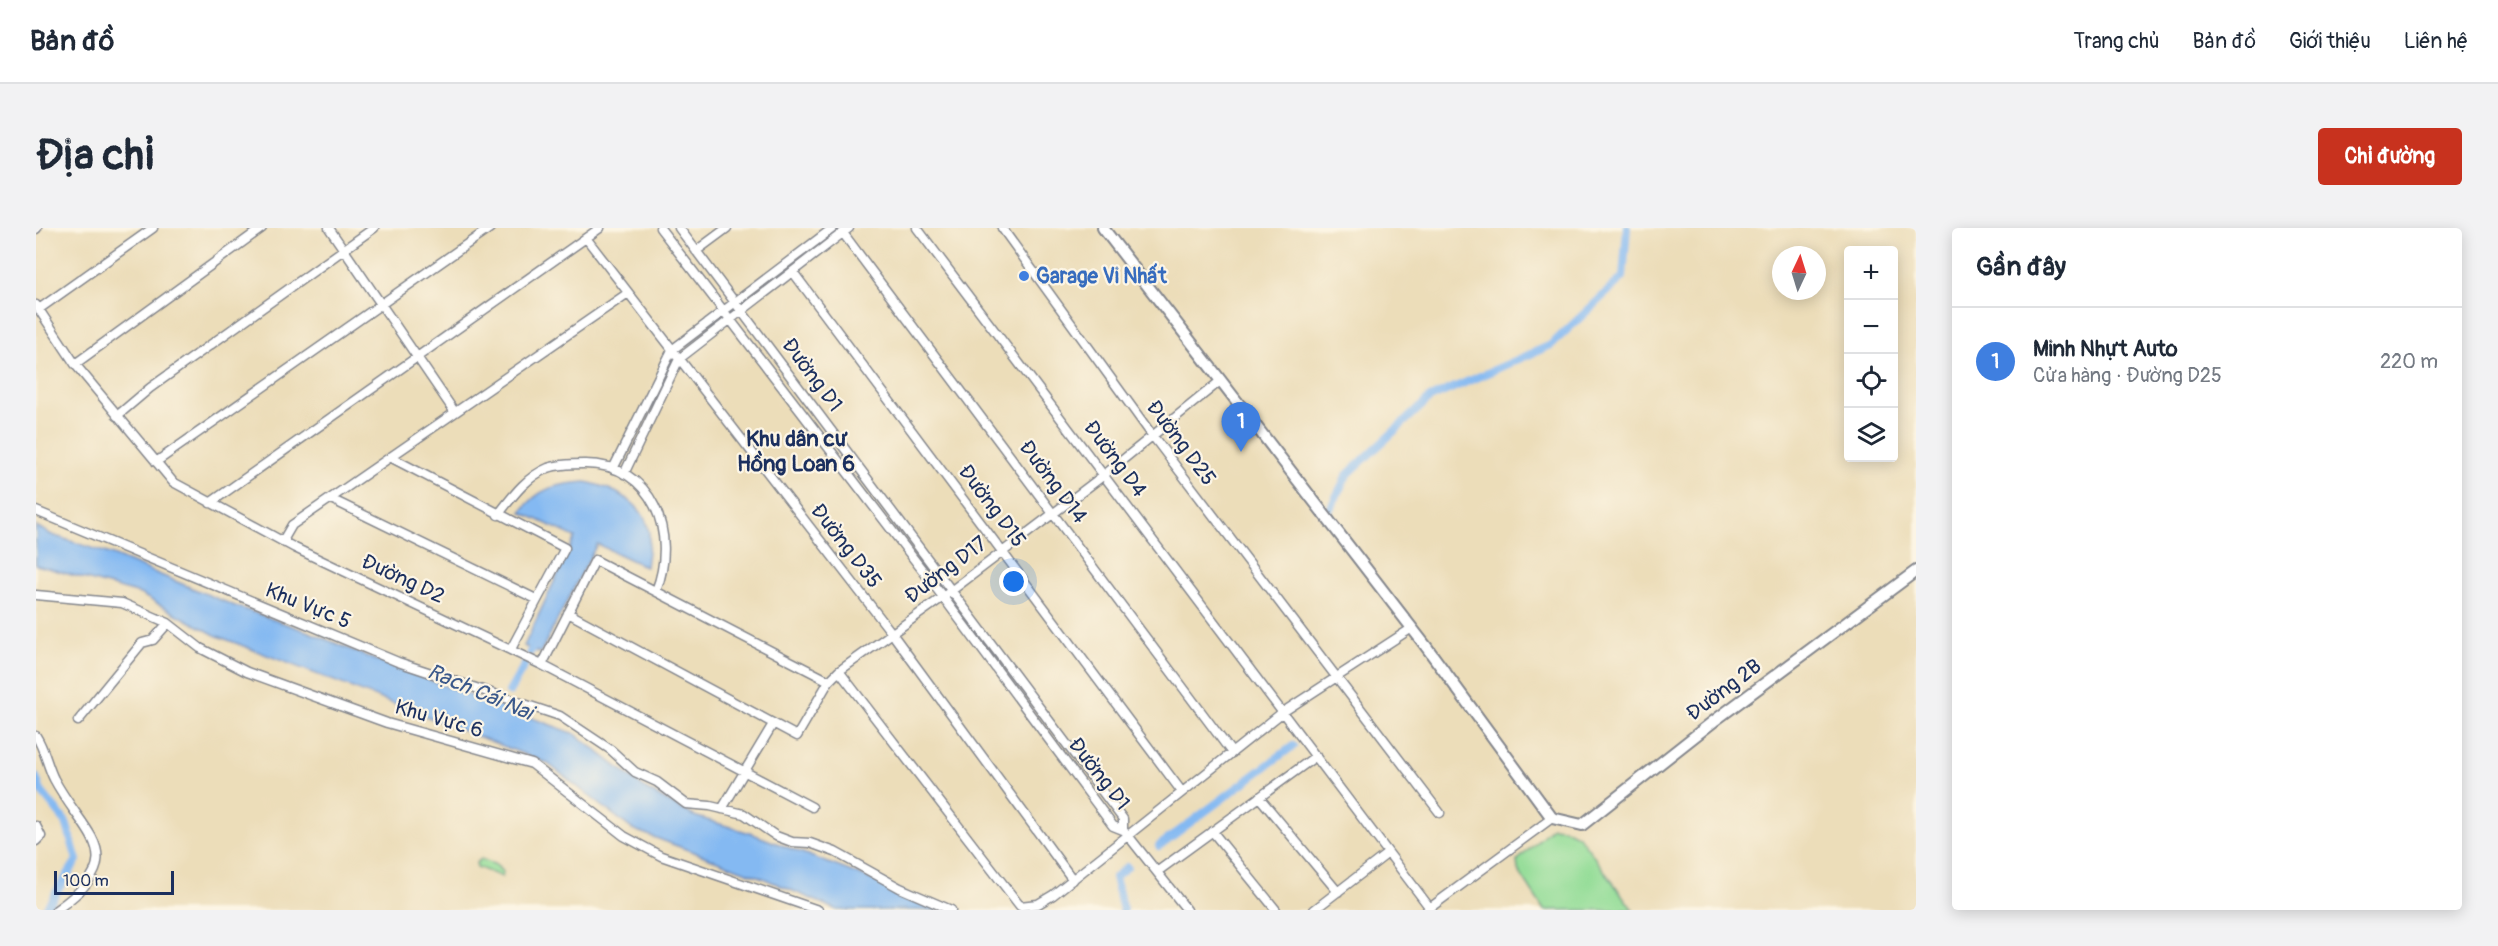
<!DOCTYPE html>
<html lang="vi">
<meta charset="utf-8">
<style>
:root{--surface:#fff;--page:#f2f2f3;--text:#1f2937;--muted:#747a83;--line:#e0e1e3;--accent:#c8321e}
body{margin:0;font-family:Pangolin,sans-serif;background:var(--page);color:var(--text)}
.controls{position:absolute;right:18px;top:18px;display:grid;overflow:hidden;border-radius:6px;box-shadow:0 3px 15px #0003}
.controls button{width:54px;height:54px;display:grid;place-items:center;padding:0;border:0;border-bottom:2px solid var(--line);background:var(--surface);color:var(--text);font:30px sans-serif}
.compass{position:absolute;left:1736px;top:18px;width:54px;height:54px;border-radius:50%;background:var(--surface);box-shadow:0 3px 15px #0003;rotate:4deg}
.scale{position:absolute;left:18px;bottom:15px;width:120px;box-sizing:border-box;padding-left:6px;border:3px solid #1b2f5e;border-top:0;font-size:16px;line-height:21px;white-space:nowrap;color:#1b2f5e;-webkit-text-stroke:4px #fcf5e5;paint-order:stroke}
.you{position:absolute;left:978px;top:354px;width:21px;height:21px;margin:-15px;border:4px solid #fff;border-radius:50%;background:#1a73e8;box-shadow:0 0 0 9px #1a73e833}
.badge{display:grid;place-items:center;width:39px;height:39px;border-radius:50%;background:var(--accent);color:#fff;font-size:20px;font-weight:700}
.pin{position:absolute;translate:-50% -50px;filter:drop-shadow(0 2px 3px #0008)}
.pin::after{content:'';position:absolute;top:32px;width:21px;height:18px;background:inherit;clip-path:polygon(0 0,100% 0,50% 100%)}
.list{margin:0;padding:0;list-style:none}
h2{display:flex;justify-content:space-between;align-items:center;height:78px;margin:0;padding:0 24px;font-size:26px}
h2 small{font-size:20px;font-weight:400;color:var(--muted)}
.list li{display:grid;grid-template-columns:39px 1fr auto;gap:18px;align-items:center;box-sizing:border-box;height:108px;padding:0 24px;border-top:2px solid var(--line)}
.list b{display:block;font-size:22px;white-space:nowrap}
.list p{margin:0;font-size:20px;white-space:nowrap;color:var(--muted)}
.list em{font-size:20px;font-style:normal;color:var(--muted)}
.icon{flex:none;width:33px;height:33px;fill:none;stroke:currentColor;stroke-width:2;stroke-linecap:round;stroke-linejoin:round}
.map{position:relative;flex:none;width:1880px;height:682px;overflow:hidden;border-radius:6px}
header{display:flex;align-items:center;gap:36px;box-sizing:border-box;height:84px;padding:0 30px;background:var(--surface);border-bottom:2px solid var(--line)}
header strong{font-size:28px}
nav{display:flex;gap:33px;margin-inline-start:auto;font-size:21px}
.intro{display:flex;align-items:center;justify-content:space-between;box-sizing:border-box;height:144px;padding:0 36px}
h1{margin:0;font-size:42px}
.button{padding:15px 27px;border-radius:6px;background:var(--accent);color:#fff;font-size:21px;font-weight:700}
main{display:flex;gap:36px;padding:0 36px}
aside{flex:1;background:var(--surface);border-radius:6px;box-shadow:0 3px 15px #0003}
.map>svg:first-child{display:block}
</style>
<header>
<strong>Bản đồ</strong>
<nav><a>Trang chủ</a><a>Bản đồ</a><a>Giới thiệu</a><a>Liên hệ</a></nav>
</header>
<div class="intro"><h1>Địa chỉ</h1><a class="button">Chỉ đường</a></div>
<main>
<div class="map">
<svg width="1880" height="682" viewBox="0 0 1880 682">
<rect width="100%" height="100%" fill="#fcf5e5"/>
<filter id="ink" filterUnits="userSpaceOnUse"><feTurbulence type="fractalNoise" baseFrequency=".0167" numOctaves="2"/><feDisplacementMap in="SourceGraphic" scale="12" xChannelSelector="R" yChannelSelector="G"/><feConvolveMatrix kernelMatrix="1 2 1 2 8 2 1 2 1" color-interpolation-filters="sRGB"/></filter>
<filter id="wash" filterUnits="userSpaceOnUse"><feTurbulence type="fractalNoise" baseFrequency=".008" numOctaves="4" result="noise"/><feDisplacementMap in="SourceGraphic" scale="24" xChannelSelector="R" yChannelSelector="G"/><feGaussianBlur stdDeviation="1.35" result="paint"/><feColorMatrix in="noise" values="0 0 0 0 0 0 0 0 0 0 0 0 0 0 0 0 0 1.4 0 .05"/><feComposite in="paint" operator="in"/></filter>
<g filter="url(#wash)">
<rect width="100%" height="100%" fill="#ecddb9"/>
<path fill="#94dd98" stroke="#58867b" stroke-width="1.5" d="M 1516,599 L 1527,600 L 1543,608 L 1597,682 L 1508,682 L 1482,642 L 1481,633 Z
M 445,631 L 460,637 L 467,645 L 466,649 L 441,639 L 440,635 Z"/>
<path fill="#84b9f2" stroke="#5074a8" stroke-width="1.5" d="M 550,254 C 577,260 609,274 613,305 C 614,316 611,328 610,339 L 561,316 L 504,425 L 488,418 L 539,309 L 485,284 C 503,259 521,256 550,254 Z
M 0,298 L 16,307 L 74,326 L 199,378 L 273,404 L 344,434 L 539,506 L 611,562 L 658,588 L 717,606 L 860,661 L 904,682 L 801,682 L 727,650 L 596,601 L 511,535 L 179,407 L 104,366 L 0,337 Z"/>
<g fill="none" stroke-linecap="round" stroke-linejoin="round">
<path stroke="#84b9f2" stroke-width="8" d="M 1293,283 L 1311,247 L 1394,170 L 1515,117 L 1587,49 L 1591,0
M 494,424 L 496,421
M 473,464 L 489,436
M 0,549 L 5,563 L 30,594 L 41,632 L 9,682
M 1123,618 L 1257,518
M 1087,682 L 1079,649 L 1091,639"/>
</g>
</g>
<g filter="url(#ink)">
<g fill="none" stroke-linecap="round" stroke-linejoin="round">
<defs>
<path id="minor" d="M 293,0 L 418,183
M 624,0 L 907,369 L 1077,598 L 1087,602 L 1087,591 L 643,0
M 881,0 L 1394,680
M 966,0 L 1116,207 L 1404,585
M 0,1 L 1,0
M 807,5 L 1196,525
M 550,10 L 855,404 L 1037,652
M 660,23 L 691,0
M 757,44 L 1146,564
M 0,77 L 39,136 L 137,254 L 259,320 L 506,437 L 776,579
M 3,81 L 117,0
M 39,136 L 226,0
M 81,188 L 114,160 L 338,0
M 354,229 L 529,320 L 475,421
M 120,234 L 454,0
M 577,241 L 636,122 L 797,0
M 588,246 L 643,131 L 813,0
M 295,271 L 500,371
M 174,275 L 564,0
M 0,283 L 362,434 L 524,488 L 575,522 L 599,544 L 621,554 L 650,576 L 674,578 L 708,586 L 740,608 L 756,614 L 774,615 L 799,624 L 864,660 L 915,682
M 462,287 C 476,269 490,249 512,240 C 523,236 537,236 548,236 C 618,235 642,307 620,363
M 249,315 L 249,309 L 256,297 L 592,65
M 0,367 L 86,375 L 132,395 L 164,420 L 211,444 L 351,495 L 496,536 L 588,608 L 625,628 L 782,682
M 532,385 L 761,508 L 793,453 L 803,443 L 907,369 L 1068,247 L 1183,154
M 506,437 L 559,332 L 793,453
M 803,443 L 984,678 L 1002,676 L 1017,667 L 1247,484 L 1376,400
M 42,493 L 106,415 L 117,412 L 132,395
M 0,508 C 9,522 11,537 18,551 C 49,609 97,628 20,682
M 1223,569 L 1302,664
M 686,581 L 737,496
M 0,598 L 5,608 L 0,613
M 1176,603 L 1240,682
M 1090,605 L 1151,682
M 1122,643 L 1280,528
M 1278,682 L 1352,625
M 1391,682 L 1516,590"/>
<path id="tertiary" d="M 1067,0 L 1389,417 L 1516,590 L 1546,597 L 1678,493 L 1880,343"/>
</defs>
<use href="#minor" stroke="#84868c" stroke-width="11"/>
<use href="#tertiary" stroke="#84868c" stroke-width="14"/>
<use href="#minor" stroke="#fff" stroke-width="8"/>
<use href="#tertiary" stroke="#fff" stroke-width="10"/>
</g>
</g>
<circle fill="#3f7fe0" stroke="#fcf5e5" stroke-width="2" cx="988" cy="48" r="6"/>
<g text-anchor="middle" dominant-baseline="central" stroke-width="4.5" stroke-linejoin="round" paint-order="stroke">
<g font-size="21" font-weight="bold" fill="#366cbe" stroke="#fcf5e5" text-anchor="start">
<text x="1000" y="48">Garage Vi Nhất</text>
</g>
<g font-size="21" fill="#1b2f5e" stroke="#fcf5e5">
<text transform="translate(776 147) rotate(53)">Đường D1</text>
<text transform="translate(1145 215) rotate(53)">Đường D25</text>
<text transform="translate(1079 231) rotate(53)">Đường D4</text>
<text transform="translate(1017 254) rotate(53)">Đường D14</text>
<text transform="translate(956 278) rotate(53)">Đường D15</text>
<text transform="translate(810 318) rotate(52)">Đường D35</text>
<text transform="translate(910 342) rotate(-37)">Đường D17</text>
<text transform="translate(367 351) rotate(25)">Đường D2</text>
<text transform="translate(272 378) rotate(22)">Khu Vực 5</text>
<text transform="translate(1688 462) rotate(-37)">Đường 2B</text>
<text transform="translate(403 491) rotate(16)">Khu Vực 6</text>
<text transform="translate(1063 546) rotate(52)">Đường D1</text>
</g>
<g font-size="22" font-weight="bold" fill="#1b2f5e" stroke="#fcf5e5">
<text x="760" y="211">Khu dân cư<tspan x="760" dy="25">Hồng Loan 6</tspan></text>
</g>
<g font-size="22" font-style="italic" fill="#3a588a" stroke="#fcf5e5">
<text transform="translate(444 464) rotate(23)">Rạch Cái Nai</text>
</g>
</g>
</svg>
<div class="controls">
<button>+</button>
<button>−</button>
<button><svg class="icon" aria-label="locate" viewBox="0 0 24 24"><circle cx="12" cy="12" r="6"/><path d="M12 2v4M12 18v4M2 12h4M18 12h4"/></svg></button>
<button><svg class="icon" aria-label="layers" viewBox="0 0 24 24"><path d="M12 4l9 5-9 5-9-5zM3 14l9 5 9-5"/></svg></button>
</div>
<svg class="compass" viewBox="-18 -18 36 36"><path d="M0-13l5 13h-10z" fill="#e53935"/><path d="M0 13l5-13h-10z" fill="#747a83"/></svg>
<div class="scale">100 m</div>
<div class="you"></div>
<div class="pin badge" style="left:1205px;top:224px;background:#3f7fe0">1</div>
</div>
<aside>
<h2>Gần đây<small></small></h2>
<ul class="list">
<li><span class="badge" style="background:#3f7fe0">1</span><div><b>Minh Nhựt Auto</b><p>Cửa hàng · Đường D25</p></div><em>220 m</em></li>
</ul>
</aside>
</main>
